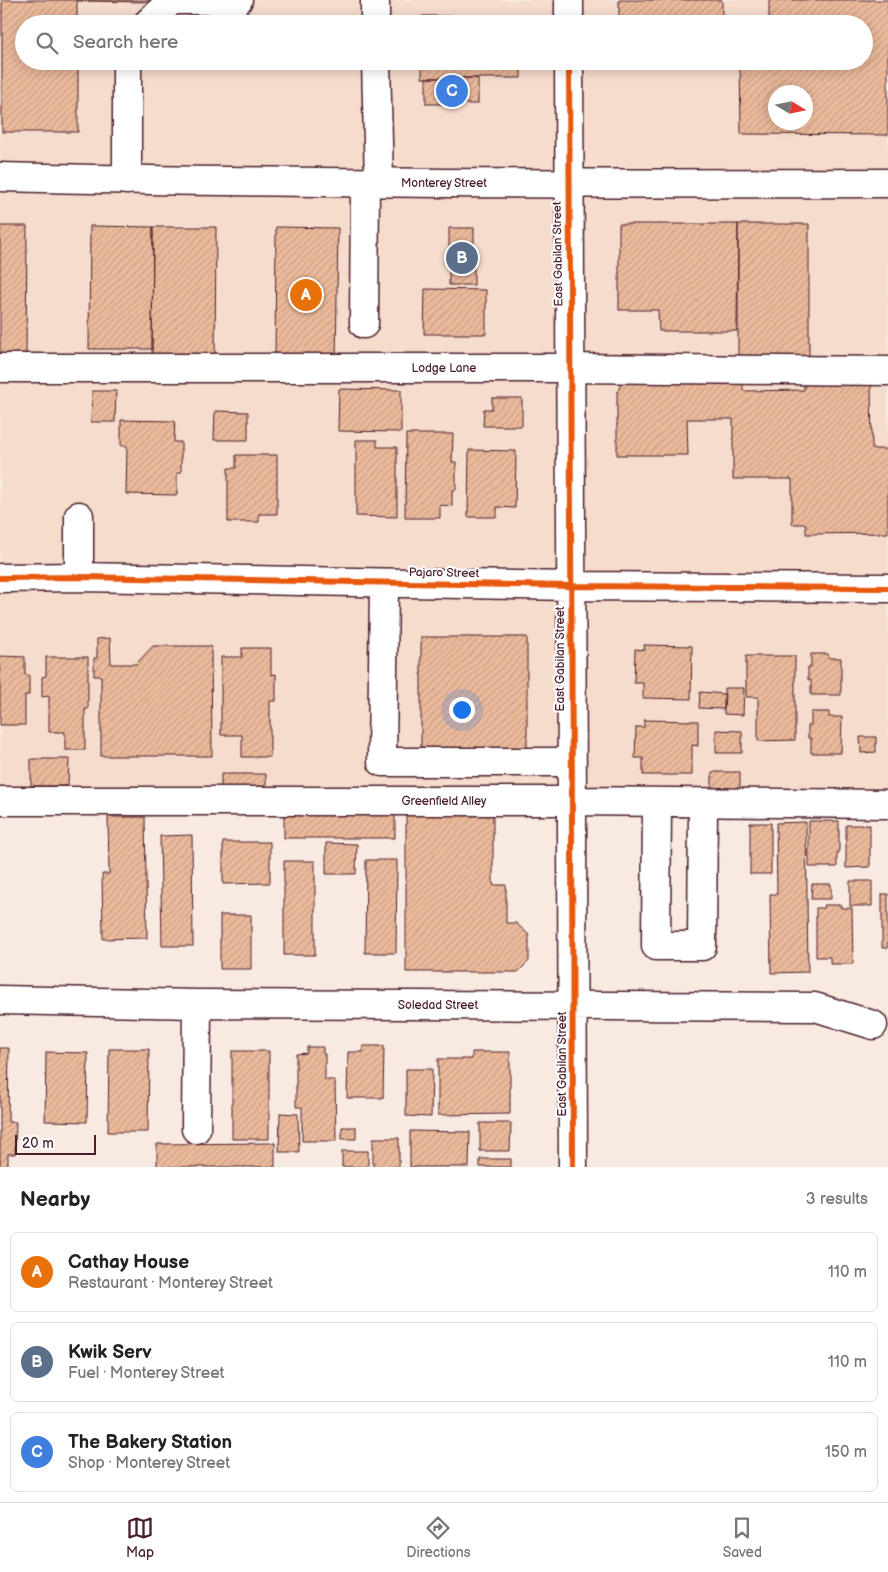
<!DOCTYPE html>
<meta charset="utf-8">
<style>
:root{--surface:#fff;--page:#f6f6f6;--text:#222;--muted:#767676;--line:#e0e0e0;--accent:#4a1f2b}
body{margin:0;font-family:"Balsamiq Sans",sans-serif;background:var(--page);color:var(--text)}
.compass{position:absolute;left:768px;top:85px;width:45px;height:45px;border-radius:50%;background:var(--surface);box-shadow:0 2px 12px #0003;rotate:100deg}
.scale{position:absolute;left:15px;bottom:12px;width:81px;box-sizing:border-box;padding-left:5px;border:2px solid #4a1f2b;border-top:0;font-size:14px;line-height:18px;white-space:nowrap;color:#4a1f2b;-webkit-text-stroke:4px #fff;paint-order:stroke}
.you{position:absolute;left:461px;top:709px;width:18px;height:18px;margin:-12px;border:4px solid #fff;border-radius:50%;background:#1a73e8;box-shadow:0 0 0 8px #1a73e833}
.badge{display:grid;place-items:center;width:32px;height:32px;border-radius:50%;background:var(--accent);color:#fff;font-size:16px;font-weight:700}
.pin{position:absolute;translate:-50% -50%;border:2px solid #fff;box-shadow:0 1px 5px #0006}
.list{margin:0;padding:0;list-style:none}
h2{display:flex;justify-content:space-between;align-items:center;height:65px;margin:0;padding:0 20px;font-size:21px}
h2 small{font-size:16px;font-weight:400;color:var(--muted)}
.list li{display:grid;grid-template-columns:32px 1fr auto;gap:15px;align-items:center;box-sizing:border-box;height:80px;margin:0 10px 10px;padding:0 10px;border:1px solid var(--line);border-radius:8px}
.list b{display:block;font-size:19px;white-space:nowrap}
.list p{margin:0;font-size:16px;white-space:nowrap;color:var(--muted)}
.list em{font-size:16px;font-style:normal;color:var(--muted)}
.icon{flex:none;width:28px;height:28px;fill:none;stroke:currentColor;stroke-width:2;stroke-linecap:round;stroke-linejoin:round}
.map{position:relative;flex:none;width:888px;height:1167px;overflow:hidden}
.search{position:absolute;background:var(--surface);box-shadow:0 2px 12px #0003;left:15px;right:15px;top:15px;height:55px;display:flex;align-items:center;gap:12px;box-sizing:border-box;padding:0 18px;border-radius:28px;color:var(--muted);font-size:19px}
.sheet{height:335px;background:var(--surface)}
nav{display:flex;justify-content:space-around;align-items:center;box-sizing:border-box;height:70px;border-top:1px solid var(--line);background:var(--surface);font-size:14px;color:var(--muted)}
nav a{display:grid;justify-items:center;gap:2px}
nav .on{color:var(--accent)}
.map>svg:first-child{display:block}
</style>
<div class="map">
<svg width="888" height="1167" viewBox="0 0 888 1167">
<defs>
<pattern id="building-hatch" width="6" height="6" patternUnits="userSpaceOnUse" patternTransform="scale(1.25)"><rect width="6" height="6" fill="#ebba9b"/><path d="M-1 1l2-2M0 6l6-6M5 7l2-2" fill="none" stroke="#cb9f86"/></pattern>
</defs>
<rect width="100%" height="100%" fill="#f9eae1"/>
<filter id="ink" filterUnits="userSpaceOnUse"><feTurbulence type="fractalNoise" baseFrequency=".02" numOctaves="2"/><feDisplacementMap in="SourceGraphic" scale="10" xChannelSelector="R" yChannelSelector="G"/><feConvolveMatrix kernelMatrix="1 2 1 2 8 2 1 2 1" color-interpolation-filters="sRGB"/></filter>
<g filter="url(#ink)">
<path fill="#f5dccc" fill-rule="evenodd" d="M 0,0 L 888,0 L 888,795 L 0,789 ZM 24,24 L 864,24 L 864,61 L 24,61 ZM 776,92 L 806,92 L 806,122 L 776,122 Z"/>
<path fill="url(#building-hatch)" stroke="#4a1f2b" fill-rule="evenodd" d="M 2,0 L 77,0 L 77,24 L 24,24 L 24,61 L 78,61 L 78,132 L 2,132 Z
M 77,0 L 151,0 L 151,2 L 77,1 Z
M 619,0 L 722,0 L 722,24 L 619,24 Z
M 769,0 L 888,0 L 888,135 L 741,134 L 740,61 L 864,61 L 864,24 L 769,24 ZM 776,92 L 806,92 L 806,122 L 776,122 Z
M 422,16 L 521,16 L 521,24 L 422,24 Z
M 422,61 L 521,61 L 521,78 L 422,78 Z
M 426,78 L 478,78 L 478,104 L 426,104 Z
M 619,224 L 738,224 L 737,331 L 659,331 L 658,310 L 619,310 Z
M 738,224 L 809,224 L 809,360 L 738,360 Z
M 0,226 L 27,226 L 26,361 L 0,361 Z
M 90,226 L 153,227 L 152,349 L 89,349 Z
M 153,227 L 216,227 L 215,363 L 152,362 Z
M 276,227 L 338,228 L 336,363 L 275,363 Z
M 449,228 L 474,228 L 474,285 L 449,285 Z
M 425,289 L 486,290 L 486,334 L 424,334 Z
M 743,379 L 743,391 L 804,390 L 804,384 L 871,383 L 872,449 L 888,449 L 888,533 L 806,534 L 806,524 L 792,524 L 792,479 L 733,479 L 733,419 L 687,419 L 688,455 L 617,455 L 617,393 L 622,382 L 626,380 Z
M 339,389 L 401,390 L 401,432 L 338,431 Z
M 92,391 L 116,391 L 115,422 L 91,422 Z
M 492,398 L 522,398 L 522,426 L 483,426 L 484,409 L 492,409 Z
M 215,411 L 248,412 L 248,440 L 214,440 Z
M 121,420 L 175,421 L 174,442 L 181,442 L 181,473 L 177,473 L 177,495 L 126,494 L 127,446 L 121,446 Z
M 406,434 L 453,434 L 452,462 L 456,462 L 456,490 L 452,490 L 452,506 L 440,505 L 440,518 L 405,518 Z
M 356,440 L 377,440 L 377,447 L 397,447 L 397,517 L 356,516 Z
M 469,450 L 516,451 L 515,508 L 497,507 L 497,517 L 468,517 Z
M 236,455 L 277,455 L 277,514 L 259,514 L 259,522 L 228,522 L 228,468 L 236,468 Z
M 421,637 L 527,637 L 527,751 L 421,751 Z
M 110,638 L 111,664 L 136,664 L 153,646 L 211,646 L 212,756 L 101,756 L 101,676 L 94,676 L 94,658 L 97,658 L 97,639 Z
M 644,645 L 692,646 L 691,699 L 643,698 L 643,683 L 634,683 L 635,649 L 645,650 Z
M 242,648 L 271,648 L 271,675 L 276,674 L 276,701 L 270,701 L 270,757 L 242,757 L 242,735 L 221,735 L 221,657 L 242,657 Z
M 811,654 L 828,654 L 829,658 L 841,658 L 841,695 L 811,695 L 811,680 L 808,680 L 808,667 L 811,667 Z
M 0,656 L 25,657 L 25,675 L 29,675 L 29,695 L 25,695 L 25,725 L 0,725 Z
M 746,656 L 795,656 L 795,740 L 758,741 L 758,697 L 746,697 Z
M 46,657 L 88,657 L 88,709 L 85,709 L 85,750 L 65,750 L 65,732 L 49,732 L 49,696 L 42,697 L 42,677 L 46,676 Z
M 724,688 L 744,688 L 743,715 L 724,714 Z
M 700,692 L 725,694 L 724,709 L 699,708 Z
M 811,712 L 829,712 L 829,717 L 842,717 L 841,753 L 811,753 L 811,738 L 808,738 L 808,725 L 811,725 Z
M 644,720 L 698,721 L 698,746 L 692,745 L 692,775 L 643,775 L 643,758 L 635,758 L 636,727 L 644,727 Z
M 716,730 L 742,731 L 742,753 L 716,753 Z
M 860,737 L 876,737 L 876,752 L 861,753 Z
M 31,759 L 69,759 L 68,786 L 31,786 Z
M 712,772 L 740,772 L 740,794 L 712,794 Z
M 221,774 L 266,774 L 266,792 L 221,792 Z
M 406,810 L 493,810 L 493,885 L 506,885 L 506,923 L 516,923 L 529,935 L 529,961 L 518,972 L 406,972 Z
M 284,812 L 395,812 L 395,838 L 284,838 Z
M 108,817 L 145,817 L 147,938 L 103,939 L 102,874 L 109,874 Z
M 809,821 L 839,821 L 839,853 L 837,853 L 837,867 L 809,867 Z
M 806,822 L 808,972 L 771,973 L 770,894 L 777,894 L 776,823 Z
M 750,823 L 771,823 L 771,874 L 750,874 Z
M 846,825 L 870,825 L 870,867 L 846,868 Z
M 192,835 L 193,946 L 162,946 L 160,836 Z
M 223,842 L 270,842 L 270,883 L 223,884 Z
M 326,843 L 357,844 L 356,874 L 326,874 Z
M 366,860 L 397,860 L 396,953 L 365,953 Z
M 284,861 L 315,861 L 315,955 L 284,955 Z
M 850,881 L 872,881 L 872,906 L 850,906 Z
M 812,884 L 831,884 L 831,899 L 811,899 Z
M 882,894 L 888,894 L 888,948 L 882,948 Z
M 824,905 L 841,905 L 841,908 L 852,908 L 853,964 L 830,964 L 830,957 L 816,957 L 816,908 L 823,908 Z
M 220,915 L 251,915 L 251,969 L 220,969 Z
M 363,1046 L 384,1046 L 383,1098 L 347,1098 L 348,1052 L 363,1052 Z
M 307,1047 L 323,1047 L 323,1054 L 325,1054 L 325,1080 L 335,1080 L 336,1141 L 302,1141 L 302,1107 L 296,1107 L 296,1054 L 307,1053 Z
M 0,1048 L 9,1048 L 8,1122 L 16,1122 L 15,1154 L 8,1154 L 8,1167 L 0,1167 Z
M 109,1049 L 149,1049 L 148,1132 L 108,1132 Z
M 232,1051 L 269,1051 L 269,1139 L 232,1139 Z
M 46,1052 L 88,1053 L 87,1122 L 45,1121 Z
M 472,1052 L 510,1052 L 510,1114 L 438,1115 L 438,1059 L 472,1059 Z
M 406,1069 L 432,1069 L 431,1117 L 406,1116 Z
M 280,1113 L 298,1114 L 299,1152 L 279,1152 Z
M 480,1123 L 511,1123 L 510,1151 L 480,1151 Z
M 342,1127 L 356,1127 L 356,1139 L 342,1139 Z
M 410,1131 L 470,1132 L 469,1167 L 410,1167 Z
M 373,1138 L 399,1138 L 399,1167 L 373,1167 Z
M 275,1143 L 275,1167 L 157,1167 L 157,1144 Z
M 342,1151 L 368,1151 L 368,1167 L 342,1167 Z
M 480,1159 L 511,1159 L 511,1167 L 480,1167 Z"/>
<g fill="none" stroke-linecap="round" stroke-linejoin="round">
<defs>
<path id="minor" d="M 375,0 L 375,24
M 147,24 L 172,0 L 238,0
M 569,24 L 569,0
M 127,61 L 127,180
M 376,61 L 379,182
M 569,61 C 568,430 575,798 573,1167
M 364,324 L 365,183
M 0,368 L 570,368 L 888,371
M 79,577 L 79,516
M 0,578 L 79,577 L 571,586 L 888,588
M 384,583 L 382,762 L 572,762
M 0,801 L 572,801 L 888,804
M 657,802 L 656,946 L 702,946 L 703,803
M 0,1000 L 197,1004 L 815,1007 L 873,1025
M 196,1129 L 197,1004"/>
<path id="major" d="M 0,177 C 296,184 592,184 888,183"/>
</defs>
<use href="#minor" stroke="#4a1f2b" stroke-width="31"/>
<use href="#major" stroke="#4a1f2b" stroke-width="31"/>
<use href="#minor" stroke="#fff" stroke-width="28"/>
<use href="#major" stroke="#fff" stroke-width="28"/>
<defs>
<path id="cycleway" d="M 569,61 C 568,430 575,798 573,1167
M 0,578 L 79,577 L 571,586 L 888,588"/>
</defs>
<use href="#cycleway" stroke="#fff" stroke-width="9"/>
<use href="#cycleway" stroke="#e8590c" stroke-width="6"/>
</g>
</g>
<g text-anchor="middle" dominant-baseline="central" stroke-width="4" stroke-linejoin="round" paint-order="stroke">
<g font-size="12" fill="#4a1f2b" stroke="#fff">
<text x="444" y="183">Monterey Street</text>
<text transform="translate(558 254) rotate(-91)">East Gabilan Street</text>
<text x="444" y="368">Lodge Lane</text>
<text transform="translate(444 573) rotate(1)">Pajaro Street</text>
<text transform="translate(560 659) rotate(-90)">East Gabilan Street</text>
<text x="444" y="801">Greenfield Alley</text>
<text x="438" y="1005">Soledad Street</text>
<text transform="translate(562 1064) rotate(-90)">East Gabilan Street</text>
</g>
</g>
</svg>
<svg class="compass" viewBox="-18 -18 36 36"><path d="M0-13l5 13h-10z" fill="#e53935"/><path d="M0 13l5-13h-10z" fill="#767676"/></svg>
<div class="scale">20 m</div>
<div class="you"></div>
<div class="pin badge" style="left:306px;top:295px;background:#e8710a">A</div>
<div class="pin badge" style="left:462px;top:258px;background:#5c6f8a">B</div>
<div class="pin badge" style="left:452px;top:91px;background:#3f7fe0">C</div>
<div class="search"><svg class="icon" aria-label="search" viewBox="0 0 24 24"><circle cx="10" cy="10" r="6"/><path d="M15 15l6 6"/></svg>Search here</div>
</div>
<section class="sheet">
<h2>Nearby<small>3 results</small></h2>
<ul class="list">
<li><span class="badge" style="background:#e8710a">A</span><div><b>Cathay House</b><p>Restaurant · Monterey Street</p></div><em>110 m</em></li>
<li><span class="badge" style="background:#5c6f8a">B</span><div><b>Kwik Serv</b><p>Fuel · Monterey Street</p></div><em>110 m</em></li>
<li><span class="badge" style="background:#3f7fe0">C</span><div><b>The Bakery Station</b><p>Shop · Monterey Street</p></div><em>150 m</em></li>
</ul>
</section>
<nav>
<a class="on"><svg class="icon" aria-label="map" viewBox="0 0 24 24"><path d="M3 6l6-2 6 2 6-2v14l-6 2-6-2-6 2zM9 4v14M15 6v14"/></svg>Map</a>
<a><svg class="icon" aria-label="directions" viewBox="0 0 24 24"><path d="M12 3l9 9-9 9-9-9zM9 14v-3h6M13 9l2 2-2 2"/></svg>Directions</a>
<a><svg class="icon" aria-label="saved" viewBox="0 0 24 24"><path d="M7 4h10v16l-5-4-5 4z"/></svg>Saved</a>
</nav>
